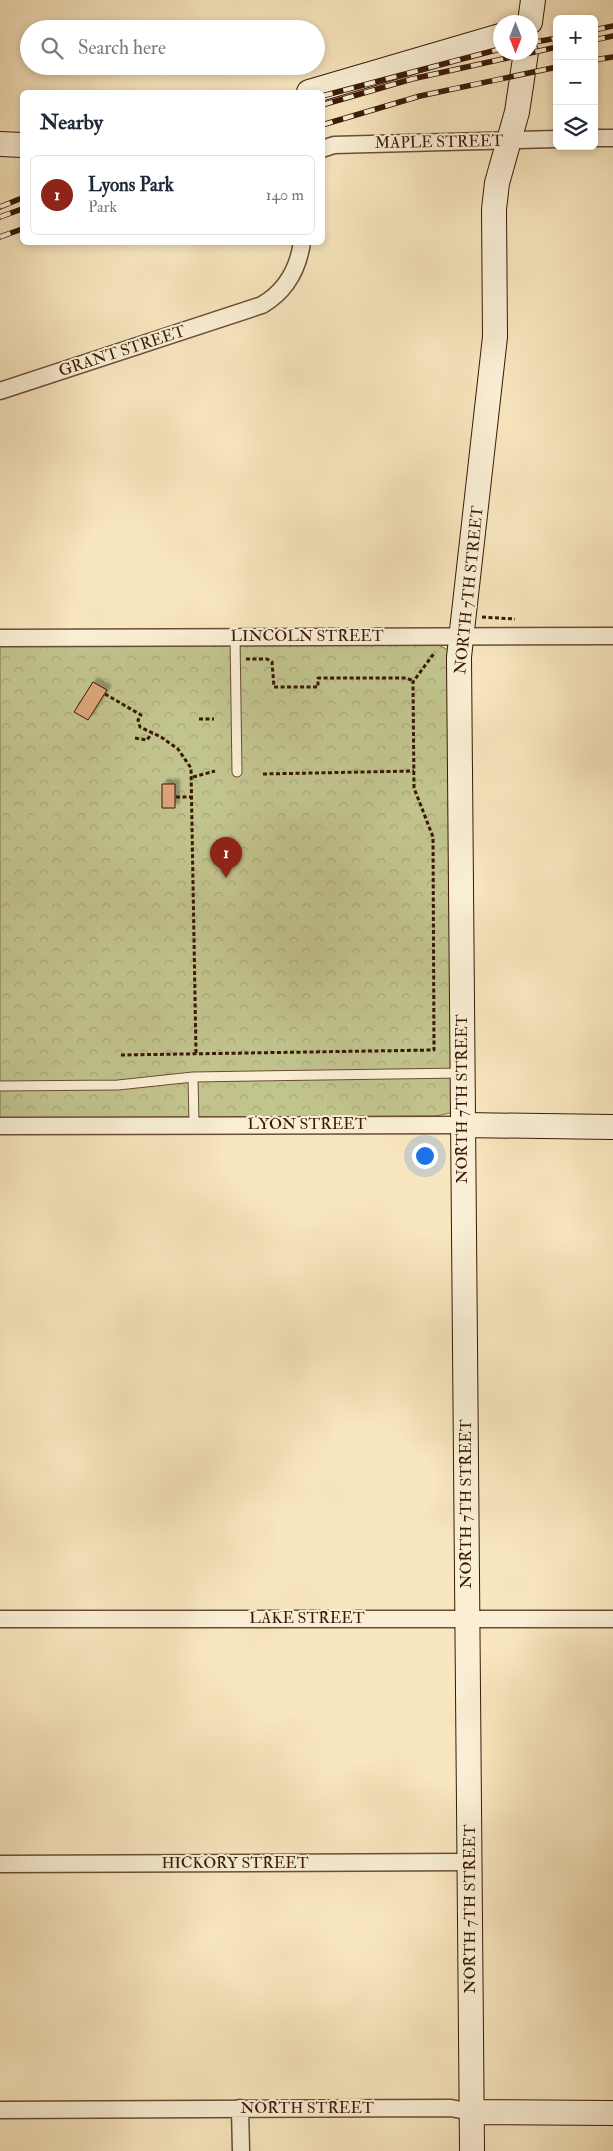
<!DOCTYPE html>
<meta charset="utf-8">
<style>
:root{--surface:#fff;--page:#f6f6f7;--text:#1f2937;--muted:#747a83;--line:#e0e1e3;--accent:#8f2418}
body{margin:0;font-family:"IM FELL Double Pica",serif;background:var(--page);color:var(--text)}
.controls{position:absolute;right:15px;top:15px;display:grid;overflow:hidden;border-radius:8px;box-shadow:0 2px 8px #0003}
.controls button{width:45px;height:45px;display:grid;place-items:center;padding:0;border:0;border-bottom:1px solid var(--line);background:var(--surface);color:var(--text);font:25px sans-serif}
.compass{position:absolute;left:493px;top:15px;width:45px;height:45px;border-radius:50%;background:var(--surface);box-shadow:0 2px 8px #0003;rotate:180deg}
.you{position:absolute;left:424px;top:1155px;width:18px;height:18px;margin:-12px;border:4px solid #fff;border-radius:50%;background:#1a73e8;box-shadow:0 0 0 8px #1a73e833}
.badge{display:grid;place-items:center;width:32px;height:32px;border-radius:50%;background:var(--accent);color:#fff;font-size:16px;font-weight:700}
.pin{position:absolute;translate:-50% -41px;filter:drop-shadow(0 1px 2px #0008)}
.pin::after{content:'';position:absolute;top:26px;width:18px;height:15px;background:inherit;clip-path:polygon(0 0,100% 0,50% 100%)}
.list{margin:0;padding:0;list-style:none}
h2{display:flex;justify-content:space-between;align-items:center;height:65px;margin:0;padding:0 20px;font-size:21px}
h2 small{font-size:16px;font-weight:400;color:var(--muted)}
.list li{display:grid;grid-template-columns:32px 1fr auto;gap:15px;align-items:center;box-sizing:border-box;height:80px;margin:0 10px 10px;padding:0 10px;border:1px solid var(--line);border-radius:8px}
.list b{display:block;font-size:19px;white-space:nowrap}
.list p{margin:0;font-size:16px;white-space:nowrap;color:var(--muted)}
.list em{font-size:16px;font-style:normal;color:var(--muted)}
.icon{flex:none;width:28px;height:28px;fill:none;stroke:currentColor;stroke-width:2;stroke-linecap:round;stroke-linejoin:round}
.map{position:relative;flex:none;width:613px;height:2151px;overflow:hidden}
.search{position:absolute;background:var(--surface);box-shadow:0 2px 8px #0003;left:20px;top:20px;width:305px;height:55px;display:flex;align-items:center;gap:12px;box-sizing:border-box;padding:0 18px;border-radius:28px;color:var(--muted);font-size:19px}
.panel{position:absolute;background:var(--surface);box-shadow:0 2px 8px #0003;left:20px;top:90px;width:305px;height:155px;border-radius:8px}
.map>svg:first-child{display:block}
</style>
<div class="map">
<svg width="613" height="2151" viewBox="0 0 613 2151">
<defs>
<pattern id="park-crowns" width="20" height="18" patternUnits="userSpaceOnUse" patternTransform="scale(1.25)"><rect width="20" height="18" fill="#c2c48e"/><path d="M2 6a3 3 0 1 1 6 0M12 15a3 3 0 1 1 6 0" fill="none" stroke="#a7a879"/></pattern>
<filter id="shadow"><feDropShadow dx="4.5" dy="-4.5" stdDeviation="1" flood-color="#0004"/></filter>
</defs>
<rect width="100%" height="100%" fill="#f8e6be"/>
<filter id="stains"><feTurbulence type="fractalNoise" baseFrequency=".004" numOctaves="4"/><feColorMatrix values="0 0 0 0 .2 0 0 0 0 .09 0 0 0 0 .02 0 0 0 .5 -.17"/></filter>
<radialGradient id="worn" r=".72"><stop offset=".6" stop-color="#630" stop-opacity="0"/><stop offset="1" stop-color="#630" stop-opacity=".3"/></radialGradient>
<path fill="url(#park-crowns)" stroke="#7e6e4a" d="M 437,644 L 450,651 L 453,1108 L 450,1113 L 436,1116 L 0,1118 L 0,645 Z"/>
<path fill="#dca478" stroke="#3a1907" filter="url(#shadow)" d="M 93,682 L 107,690 L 88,720 L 74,712 Z
M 162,784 L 175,784 L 175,808 L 162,808 Z"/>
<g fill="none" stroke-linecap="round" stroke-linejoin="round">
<defs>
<path id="lane" d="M 235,637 L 237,772
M 193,1077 L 194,1124
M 0,1086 L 118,1085 L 193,1077 L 462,1073"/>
<path id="street" d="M 594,138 L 613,138
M 322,149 L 334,145 L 557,139
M 0,391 L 262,305 C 286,291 298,270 302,242
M 0,638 L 613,636
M 0,1126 L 463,1125
M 0,1619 L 613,1619
M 0,1864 L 469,1862
M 240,2108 L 241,2151
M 0,2110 L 451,2108 L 471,2112"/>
<path id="secondary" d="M 530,22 L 533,0
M 309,92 L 500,36
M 0,144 L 22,145
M 463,1125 L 613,1127
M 471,2112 L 613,2113
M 472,2151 L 459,657 L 495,337 L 494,209 L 497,183 L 517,112 L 526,52"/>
</defs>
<use href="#lane" stroke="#6a4c35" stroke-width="11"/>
<use href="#street" stroke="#6a4c35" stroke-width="19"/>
<use href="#secondary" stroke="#3a1907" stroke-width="26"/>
<path stroke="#3a1907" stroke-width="3" stroke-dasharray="4 2.5" stroke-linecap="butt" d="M 482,617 L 515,619
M 246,659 L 267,659 L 272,662 L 274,687 L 318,687 L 318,678 L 406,678 L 414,681
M 105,694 L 141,715 L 138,720 L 140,727 L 161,737 L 178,749 L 191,768 L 196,1054
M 199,719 L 214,719
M 135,738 L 147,740 L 152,733
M 263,774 L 414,771
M 193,777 L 215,771
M 176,797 L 193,797
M 121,1055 L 434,1050 L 433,837 L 414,788 L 413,682 L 435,652"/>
<use href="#lane" stroke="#faefd5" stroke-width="9"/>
<use href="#street" stroke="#faefd5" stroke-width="16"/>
<use href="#secondary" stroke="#faefd5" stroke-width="24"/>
<defs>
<path id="rail" d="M 594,30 L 613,26
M 594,40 L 613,36
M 530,43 L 557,38
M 594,60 L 613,57
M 322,96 L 500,49
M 322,105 L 412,79 L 557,47
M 322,125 L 420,96 L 557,67
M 0,207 L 22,198
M 0,217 L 22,209
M 0,237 L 22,229"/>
</defs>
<use href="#rail" stroke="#3a1907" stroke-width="5.5"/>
<use href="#rail" stroke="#faefd5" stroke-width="4" stroke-dasharray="11" stroke-linecap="butt"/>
</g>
<g text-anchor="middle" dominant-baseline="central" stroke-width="4" stroke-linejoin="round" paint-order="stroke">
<g font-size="16" fill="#3a1907" stroke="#faefd5">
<text transform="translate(439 142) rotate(-1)">MAPLE STREET</text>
<text transform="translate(122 351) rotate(-18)">GRANT STREET</text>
<text transform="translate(469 590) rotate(-84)">NORTH 7TH STREET</text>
<text x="307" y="636">LINCOLN STREET</text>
<text transform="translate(462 1099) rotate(-90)">NORTH 7TH STREET</text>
<text x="307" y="1124">LYON STREET</text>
<text transform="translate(466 1504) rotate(-90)">NORTH 7TH STREET</text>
<text x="307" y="1618">LAKE STREET</text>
<text x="235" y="1863">HICKORY STREET</text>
<text transform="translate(470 1909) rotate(-90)">NORTH 7TH STREET</text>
<text x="307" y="2108">NORTH STREET</text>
</g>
</g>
<rect width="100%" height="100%" filter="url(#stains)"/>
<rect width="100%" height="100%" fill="url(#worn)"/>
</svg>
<div class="controls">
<button>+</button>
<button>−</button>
<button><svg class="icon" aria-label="layers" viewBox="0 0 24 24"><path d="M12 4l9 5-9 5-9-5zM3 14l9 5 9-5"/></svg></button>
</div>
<svg class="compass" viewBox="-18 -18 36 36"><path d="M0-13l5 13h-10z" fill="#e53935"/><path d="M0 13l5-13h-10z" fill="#747a83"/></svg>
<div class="you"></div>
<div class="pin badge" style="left:226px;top:878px">1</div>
<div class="search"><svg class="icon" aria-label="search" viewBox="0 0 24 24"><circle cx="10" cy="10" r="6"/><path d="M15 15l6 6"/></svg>Search here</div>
<section class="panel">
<h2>Nearby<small></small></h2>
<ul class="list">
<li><span class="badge">1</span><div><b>Lyons Park</b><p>Park</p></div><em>140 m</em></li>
</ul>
</section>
</div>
